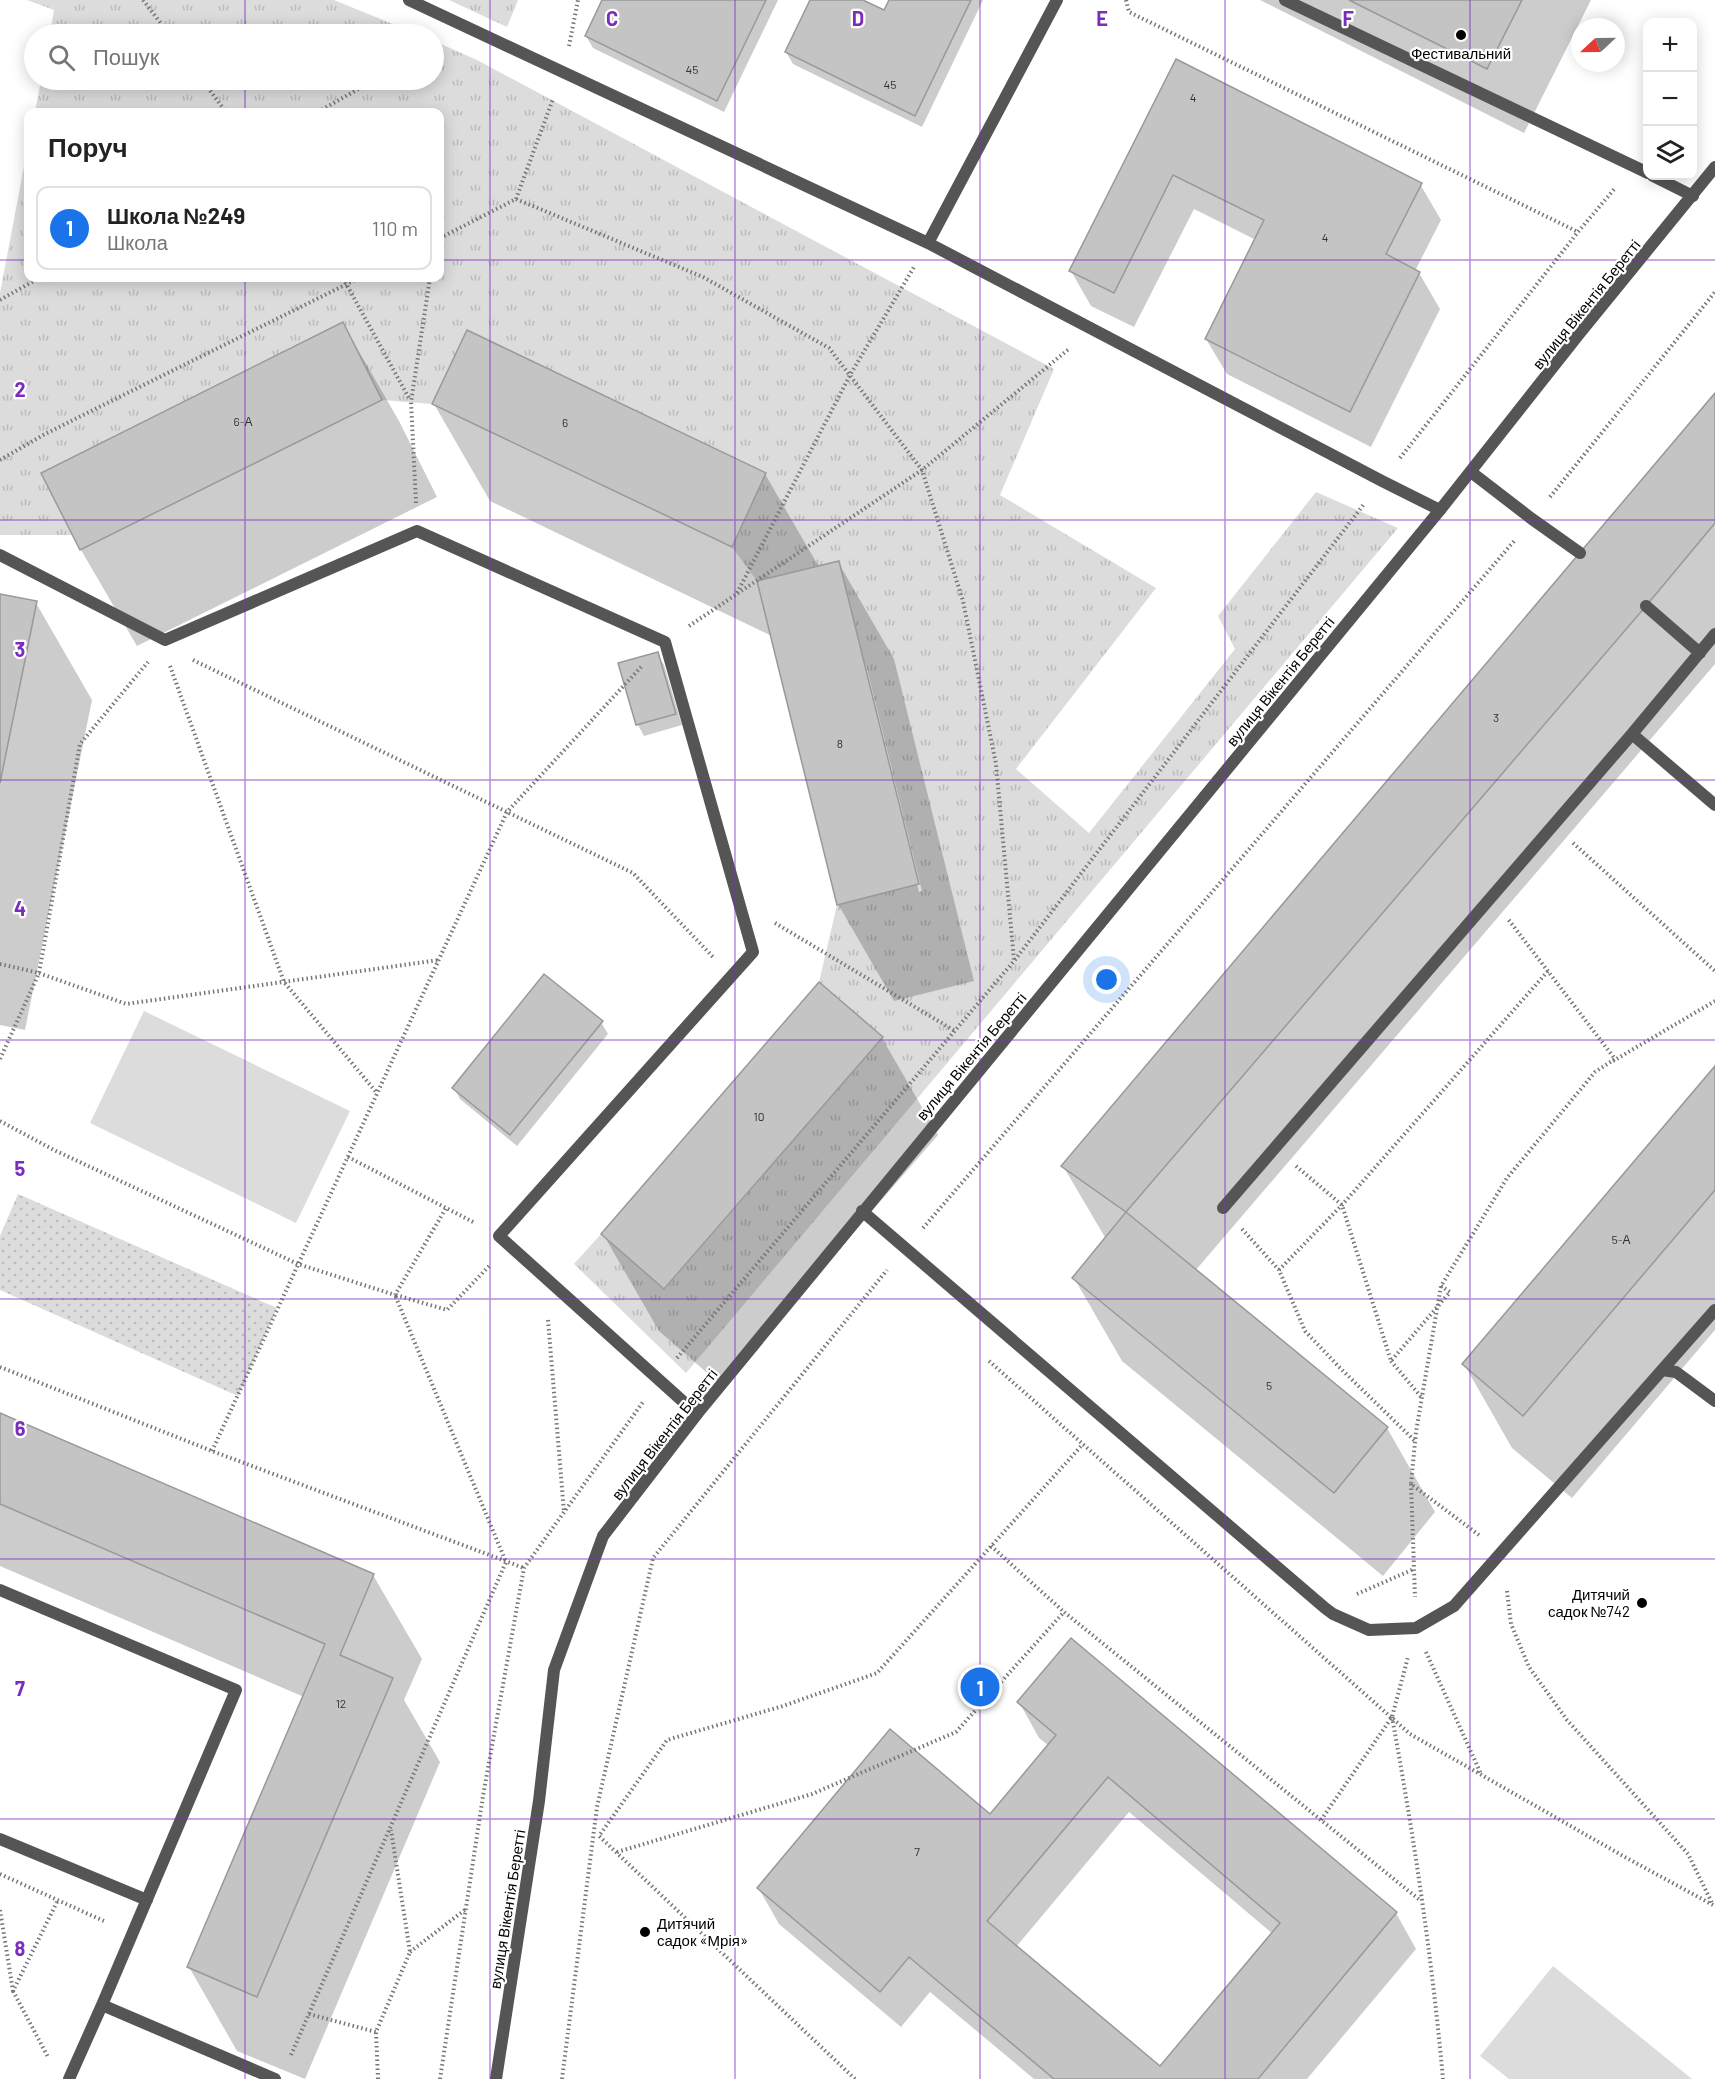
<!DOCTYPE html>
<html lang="uk">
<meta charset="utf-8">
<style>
:root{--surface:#fff;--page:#f6f6f6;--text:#222;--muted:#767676;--line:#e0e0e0;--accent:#1a73e8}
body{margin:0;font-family:Barlow,sans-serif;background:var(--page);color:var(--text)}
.controls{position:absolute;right:18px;top:18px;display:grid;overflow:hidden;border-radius:12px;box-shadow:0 3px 15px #0003}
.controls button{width:54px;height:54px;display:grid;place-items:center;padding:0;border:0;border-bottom:2px solid var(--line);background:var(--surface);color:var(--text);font:30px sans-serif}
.compass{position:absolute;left:1571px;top:18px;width:54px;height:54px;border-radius:50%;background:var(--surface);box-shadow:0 3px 15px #0003;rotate:248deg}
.you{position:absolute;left:1107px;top:980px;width:21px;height:21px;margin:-15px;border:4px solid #fff;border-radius:50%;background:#1a73e8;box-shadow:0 0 0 9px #1a73e833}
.badge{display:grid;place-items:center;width:39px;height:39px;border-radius:50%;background:var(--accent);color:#fff;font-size:20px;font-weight:700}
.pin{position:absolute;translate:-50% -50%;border:3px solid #fff;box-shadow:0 2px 6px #0006}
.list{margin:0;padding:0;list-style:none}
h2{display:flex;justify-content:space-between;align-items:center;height:78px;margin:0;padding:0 24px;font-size:26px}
h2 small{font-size:20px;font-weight:400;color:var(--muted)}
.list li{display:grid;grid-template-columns:39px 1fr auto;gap:18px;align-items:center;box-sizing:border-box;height:84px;margin:0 12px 12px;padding:0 12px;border:2px solid var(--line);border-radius:12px}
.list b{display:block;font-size:22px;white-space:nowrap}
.list p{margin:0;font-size:20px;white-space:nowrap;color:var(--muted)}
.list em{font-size:20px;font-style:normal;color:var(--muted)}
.icon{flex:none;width:33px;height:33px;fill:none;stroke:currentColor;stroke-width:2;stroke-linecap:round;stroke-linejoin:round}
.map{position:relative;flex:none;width:1715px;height:2079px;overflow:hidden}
.search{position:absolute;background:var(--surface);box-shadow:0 3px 15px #0003;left:24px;top:24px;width:420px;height:66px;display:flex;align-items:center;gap:15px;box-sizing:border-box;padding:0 21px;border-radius:33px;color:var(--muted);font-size:22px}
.panel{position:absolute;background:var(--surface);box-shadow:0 3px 15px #0003;left:24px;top:108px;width:420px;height:174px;border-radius:12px}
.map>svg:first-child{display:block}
</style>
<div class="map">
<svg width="1715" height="2079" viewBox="0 0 1715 2079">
<defs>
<pattern id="grass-tufts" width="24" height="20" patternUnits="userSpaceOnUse" patternTransform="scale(1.5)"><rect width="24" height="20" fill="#dcdcdc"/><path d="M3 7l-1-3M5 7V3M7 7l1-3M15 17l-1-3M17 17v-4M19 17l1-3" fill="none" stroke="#bbb"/></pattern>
<pattern id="park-dots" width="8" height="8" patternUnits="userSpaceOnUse" patternTransform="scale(1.5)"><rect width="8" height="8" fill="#dcdcdc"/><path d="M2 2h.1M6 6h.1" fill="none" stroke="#bbb" stroke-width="1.8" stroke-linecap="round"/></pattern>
</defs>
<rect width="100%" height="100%" fill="#fff"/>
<path fill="url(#grass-tufts)" d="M 27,0 L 334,0 L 417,34 L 50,34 L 54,10 Z
M 449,0 L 518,0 L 507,27 Z
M 434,41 L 477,60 L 1054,369 L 1000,495 L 1156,588 L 1016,769 L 1089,833 L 1235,649 L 1218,616 L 1316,492 L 1398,528 L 686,1373 L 574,1264 L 601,1234 L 665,1289 L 883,1038 L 819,982 L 837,905 L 919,884 L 839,561 L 757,581 L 732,547 L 766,473 L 467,330 L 432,404 L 382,400 L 343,322 L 41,473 L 72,535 L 0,535 L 0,293 L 28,145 L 28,278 L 440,278 L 440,112 L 35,112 L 41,80 L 434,80 Z"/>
<path fill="url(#park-dots)" d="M 18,1194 L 277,1308 L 238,1396 L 0,1290 L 0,1236 Z"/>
<path fill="#dcdcdc" d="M 144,1011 L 350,1111 L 296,1223 L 90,1123 Z
M 1553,1966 L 1692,2079 L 1509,2079 L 1480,2056 Z"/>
<path fill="#0003" fill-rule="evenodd" d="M 604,0 L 778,0 L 724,112 L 593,48 L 586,36 Z
M 811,0 L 860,0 L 885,12 L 891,0 L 983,0 L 922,127 L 793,64 L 786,52 Z
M 1260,0 L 1591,0 L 1524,133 Z
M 1176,61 L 1420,184 L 1441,220 L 1415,271 L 1419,273 L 1440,309 L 1371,447 L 1227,374 L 1206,339 L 1256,240 L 1194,209 L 1134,327 L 1091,306 L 1071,271 Z
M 343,324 L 399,421 L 437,497 L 137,646 L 81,550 L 43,473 Z
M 467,332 L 765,474 L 819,567 L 838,562 L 894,659 L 974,981 L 894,1001 L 838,904 L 772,636 L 490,501 L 434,404 ZM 863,665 L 866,665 L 922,891 L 919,892 Z
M 1715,395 L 1715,664 L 1195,1271 L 1387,1428 L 1435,1512 L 1383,1576 L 1122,1361 L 1074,1278 L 1106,1239 L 1063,1166 Z
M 0,595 L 36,603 L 92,700 L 25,1030 L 0,1025 Z
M 657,653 L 664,665 L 682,725 L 644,736 L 638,725 L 620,664 Z
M 601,1022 L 608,1034 L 517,1146 L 460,1099 L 454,1088 Z
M 882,1038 L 938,1135 L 721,1385 L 659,1331 L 603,1234 Z
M 1715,1069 L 1715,1330 L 1572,1498 L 1512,1448 L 1464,1364 Z
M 0,1415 L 373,1575 L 422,1659 L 404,1700 L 440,1762 L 305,2079 L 237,2051 L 189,1967 L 304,1697 L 0,1566 Z
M 1071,1640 L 1396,1913 L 1416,1949 L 1307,2079 L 1034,2079 L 930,1992 L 901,2027 L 779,1924 L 759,1889 L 990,1816 L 1049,1746 L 1039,1738 L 1019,1702 ZM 1129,1812 L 1273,1934 L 1160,2068 L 1016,1947 Z"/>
<path fill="#c4c4c4" stroke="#999" stroke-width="1.5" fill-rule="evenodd" d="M 602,0 L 766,0 L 717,101 L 585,36 Z
M 810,0 L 863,0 L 884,10 L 889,0 L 971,0 L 915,116 L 785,52 Z
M 1349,0 L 1522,0 L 1487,69 Z
M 1176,59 L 1422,183 L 1386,254 L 1420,272 L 1350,412 L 1205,339 L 1264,220 L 1173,175 L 1114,293 L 1069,271 Z
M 343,322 L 382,400 L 80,550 L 41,473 Z
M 467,330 L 766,473 L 732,547 L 432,404 Z
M 1715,393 L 1715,523 L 1646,606 L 1126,1212 L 1061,1166 Z
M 839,561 L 919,884 L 837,905 L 757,581 Z
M 0,594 L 37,601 L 0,783 Z
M 658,652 L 676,714 L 636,725 L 618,663 Z
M 544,974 L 603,1021 L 510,1135 L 452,1088 Z
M 819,982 L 883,1037 L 664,1289 L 601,1234 Z
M 1715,1066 L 1715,1190 L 1523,1416 L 1462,1364 Z
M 1126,1212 L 1388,1427 L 1334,1493 L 1072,1278 Z
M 0,1413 L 374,1574 L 340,1655 L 393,1678 L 257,1997 L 187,1967 L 325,1644 L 0,1504 Z
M 1071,1638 L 1397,1912 L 1258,2079 L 1054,2079 L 909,1957 L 880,1992 L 757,1888 L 890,1729 L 990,1814 L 1056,1735 L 1017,1702 ZM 1108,1777 L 1280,1923 L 1160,2066 L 987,1921 Z"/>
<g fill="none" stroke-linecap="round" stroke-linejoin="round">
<path stroke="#777" stroke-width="4" stroke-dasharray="1.5 3" stroke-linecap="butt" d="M 143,0 L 169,34
M 1126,0 L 1129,12 L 1578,232
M 569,46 L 578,0
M 202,80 L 226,112
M 318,112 L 374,80
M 516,199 L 553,99
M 440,238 L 516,199 L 703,277 L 829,348 L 922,470 L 963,601 L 996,764 L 1014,960
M 343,278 L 410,400
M 0,300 L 39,278
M 1400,458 L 1578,232 L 1616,187
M 0,460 L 45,434 L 359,278
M 1550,497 L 1715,292
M 416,503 L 411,402 L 430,278
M 737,593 L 850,375 L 914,267
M 689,626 L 922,470 L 1070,348
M 193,660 L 633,873 L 713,957
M 170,666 L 284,982 L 377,1093
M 1573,843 L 1715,971
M 775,923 L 955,1031
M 0,964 L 39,973 L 80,744 L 148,662
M 0,1059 L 39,973 L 126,1004 L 439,960
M 1613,1061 L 1715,1001
M 0,1121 L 54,1150 L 298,1264 L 395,1295 L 446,1208
M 348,1157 L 475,1223
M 1296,1166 L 1342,1205 L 1391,1361 L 1450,1292 L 1441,1286
M 923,1228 L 1515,540
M 1242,1229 L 1279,1270 L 1305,1331 L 1340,1368 L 1415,1441
M 1279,1270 L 1342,1205 L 1548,971
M 396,1295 L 447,1310 L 490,1265
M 548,1320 L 564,1512
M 677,1358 L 1014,961 L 1364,504
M 989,1361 L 1410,1734 L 1623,1856 L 1713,1905
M 1391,1361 L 1422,1398
M 0,1367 L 212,1451 L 524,1568
M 212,1451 L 507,812 L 642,666
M 1411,1484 L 1415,1597
M 1479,1535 L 1411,1484 L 1416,1432 L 1441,1286 L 1507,1178 L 1595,1072 L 1615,1059 L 1508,919
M 991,1546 L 1064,1612
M 1507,1591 L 1511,1624 L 1529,1667 L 1567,1720 L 1688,1854 L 1713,1905
M 1357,1594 L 1414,1569
M 1426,1652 L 1481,1774
M 1392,1717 C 1414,1837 1432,1958 1443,2079
M 1321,1820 L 1392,1717 L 1408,1657
M 617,1852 L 812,1794 L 956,1732 L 1064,1612 L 1421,1901
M 0,1874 L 106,1922
M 0,1910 L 13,1991 L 58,1900
M 410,1952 L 466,1909
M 13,1991 L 48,2057
M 309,2014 L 376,2032
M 291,2055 L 506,1562 L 395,1295
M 378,2079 L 376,2032 L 410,1952 L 391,1830
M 440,2079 L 483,1796 L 524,1568 L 643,1402
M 562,2079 L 597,1807 L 653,1558 L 887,1270
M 855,2079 L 599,1836 L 667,1740 L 783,1706 L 877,1673 L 1083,1444"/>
<path stroke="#555" stroke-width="12" d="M 409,0 L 928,243 L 1382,481 L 1440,510
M 1285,0 L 1648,173
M 1653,176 L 1693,196
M 928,243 L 1057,0
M 1471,472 L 1532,519 L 1580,553
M 0,555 L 165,640 L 417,531 L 665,642 L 753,952 L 499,1236 L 697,1414
M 1646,606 L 1700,653
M 1632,734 L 1715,805
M 1223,1208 L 1632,734 L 1715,634
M 862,1211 L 1325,1608 L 1333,1614 L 1369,1630 L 1416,1628 L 1454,1606 L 1715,1310
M 1662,1370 L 1676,1372 L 1715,1401
M 0,1590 L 236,1690 L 102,2005 L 275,2079
M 0,1839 L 147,1900
M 69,2079 L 102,2005"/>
<path stroke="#555" stroke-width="12" d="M 496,2079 L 539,1801 L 554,1670 L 603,1536 L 697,1414 L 1440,510 L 1579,334 L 1715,167"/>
</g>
<path fill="none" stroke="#7b2cbf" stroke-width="1.5" stroke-opacity="0.55" d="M 245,0 L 245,34M 490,0 L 490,2079M 735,0 L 735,2079M 980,0 L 980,2079M 1225,0 L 1225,2079M 1470,0 L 1470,2079M 245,80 L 245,112M 0,260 L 28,260M 440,260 L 1715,260M 245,278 L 245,2079M 0,520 L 1715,520M 0,780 L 1715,780M 0,1040 L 1715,1040M 0,1299 L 1715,1299M 0,1559 L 1715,1559M 0,1819 L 1715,1819"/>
<g fill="#000" stroke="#fff" stroke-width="2">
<circle cx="1461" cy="35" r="6"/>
<circle cx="1642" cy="1603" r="6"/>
<circle cx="645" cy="1932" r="6"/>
</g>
<g text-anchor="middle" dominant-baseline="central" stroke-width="4.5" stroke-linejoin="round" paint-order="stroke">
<g font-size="12" fill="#313131">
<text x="692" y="69">45</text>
<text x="890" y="84">45</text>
<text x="1193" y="97">4</text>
<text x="1325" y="237">4</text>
<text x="243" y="421">6-А</text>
<text x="565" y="422">6</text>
<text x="1496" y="717">3</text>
<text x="840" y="743">8</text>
<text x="759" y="1116">10</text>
<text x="1621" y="1239">5-А</text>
<text x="1269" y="1385">5</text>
<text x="341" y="1703">12</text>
<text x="917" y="1851">7</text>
</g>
<g font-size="15" fill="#000" stroke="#fff">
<text x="1461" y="53">Фестивальний</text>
<text x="1630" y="1594" text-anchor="end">Дитячий<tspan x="1630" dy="17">садок №742</tspan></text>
<text x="657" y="1923" text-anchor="start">Дитячий<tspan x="657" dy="17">садок «Мрія»</tspan></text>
</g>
<g font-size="15" fill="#000" stroke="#fff">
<text transform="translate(1586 304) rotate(-51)">вулиця Вікентія Беретті</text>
<text transform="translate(1280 681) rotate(-51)">вулиця Вікентія Беретті</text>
<text transform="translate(971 1056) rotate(-50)">вулиця Вікентія Беретті</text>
<text transform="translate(664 1434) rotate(-52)">вулиця Вікентія Беретті</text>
<text transform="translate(507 1909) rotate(-81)">вулиця Вікентія Беретті</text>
</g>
</g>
<g font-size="20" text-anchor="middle" font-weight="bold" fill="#7b2cbf" stroke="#fff" stroke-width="4.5" stroke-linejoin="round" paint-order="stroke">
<text x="612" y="26">C</text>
<text x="858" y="26">D</text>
<text x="1102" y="26">E</text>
<text x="1348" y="26">F</text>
<text x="20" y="397">2</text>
<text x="20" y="657">3</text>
<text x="20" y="916">4</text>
<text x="20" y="1176">5</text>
<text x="20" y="1436">6</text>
<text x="20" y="1696">7</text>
<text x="20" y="1956">8</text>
</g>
</svg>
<div class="controls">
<button>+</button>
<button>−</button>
<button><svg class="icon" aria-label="layers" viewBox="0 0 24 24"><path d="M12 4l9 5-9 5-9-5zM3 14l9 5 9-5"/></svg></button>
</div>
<svg class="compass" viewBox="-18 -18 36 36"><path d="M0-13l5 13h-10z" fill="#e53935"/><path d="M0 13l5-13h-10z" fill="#767676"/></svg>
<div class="you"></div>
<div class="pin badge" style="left:980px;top:1687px">1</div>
<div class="search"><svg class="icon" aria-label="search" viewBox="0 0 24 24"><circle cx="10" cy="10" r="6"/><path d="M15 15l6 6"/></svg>Пошук</div>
<section class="panel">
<h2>Поруч<small></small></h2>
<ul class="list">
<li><span class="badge">1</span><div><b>Школа №249</b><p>Школа</p></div><em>110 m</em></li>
</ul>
</section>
</div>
